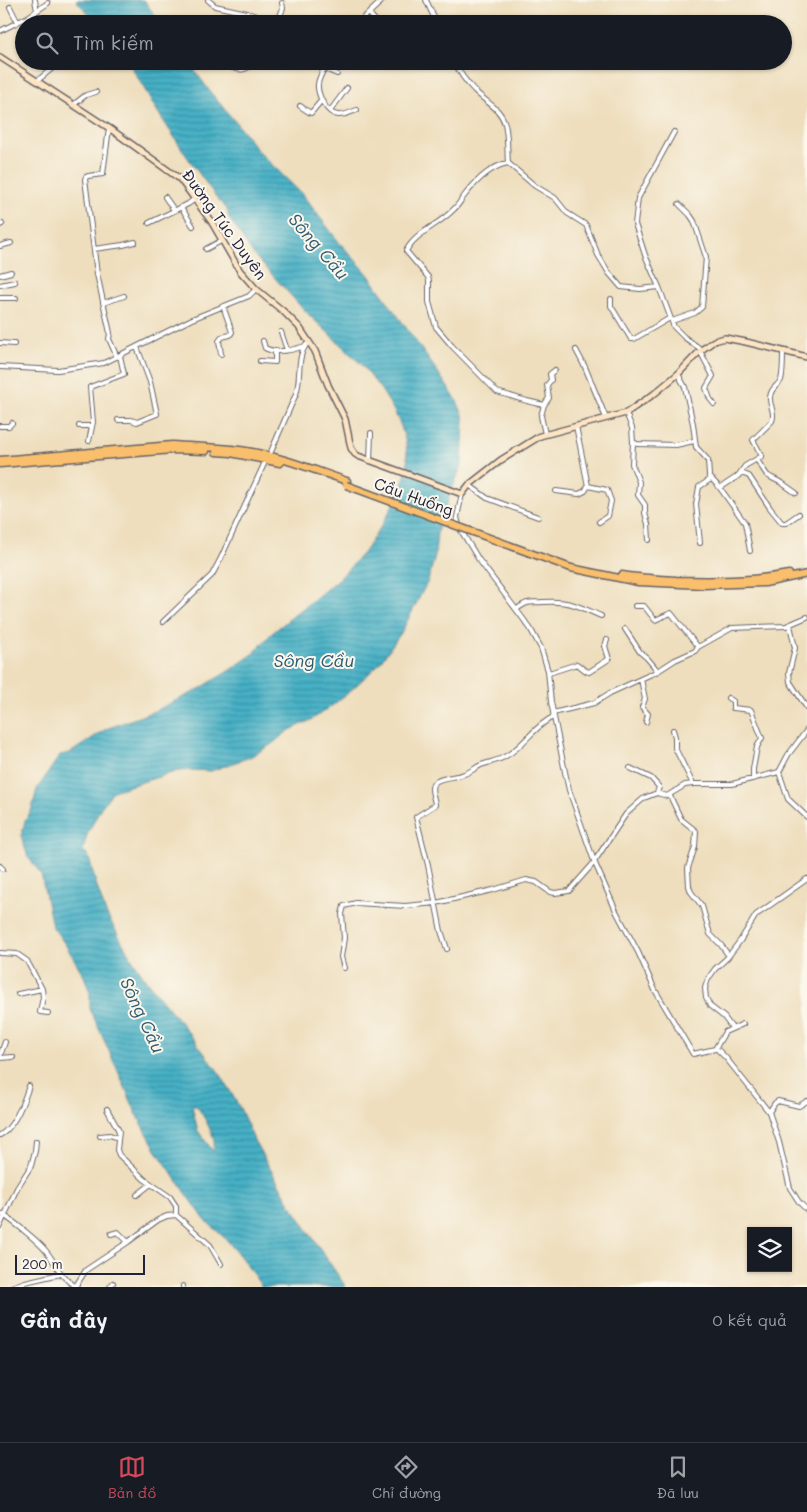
<!DOCTYPE html>
<html lang="vi">
<meta charset="utf-8">
<style>
:root{--surface:#171b24;--page:#242831;--text:#f1f3f6;--muted:#9ea1a6;--line:#363941;--accent:#d1495b}
body{margin:0;font-family:Mali,sans-serif;background:var(--page);color:var(--text)}
.controls{position:absolute;right:15px;bottom:15px;display:grid;overflow:hidden;border-radius:0px;box-shadow:0 1px 4px #0004}
.controls button{width:45px;height:45px;display:grid;place-items:center;padding:0;border:0;border-bottom:1px solid var(--line);background:var(--surface);color:var(--text);font:25px sans-serif}
.scale{position:absolute;left:15px;bottom:12px;width:130px;box-sizing:border-box;padding-left:5px;border:2px solid #22223b;border-top:0;font-size:14px;line-height:18px;white-space:nowrap;color:#22223b;-webkit-text-stroke:4px #fbf7ec;paint-order:stroke}
.list{margin:0;padding:0;list-style:none}
h2{display:flex;justify-content:space-between;align-items:center;height:65px;margin:0;padding:0 20px;font-size:21px}
h2 small{font-size:16px;font-weight:400;color:var(--muted)}
.icon{flex:none;width:28px;height:28px;fill:none;stroke:currentColor;stroke-width:2;stroke-linecap:round;stroke-linejoin:round}
.map{position:relative;flex:none;width:807px;height:1287px;overflow:hidden}
.search{position:absolute;background:var(--surface);box-shadow:0 1px 4px #0004;left:15px;right:15px;top:15px;height:55px;display:flex;align-items:center;gap:12px;box-sizing:border-box;padding:0 18px;border-radius:28px;color:var(--muted);font-size:19px}
.sheet{height:155px;background:var(--surface)}
nav{display:flex;justify-content:space-around;align-items:center;box-sizing:border-box;height:70px;border-top:1px solid var(--line);background:var(--surface);font-size:14px;color:var(--muted)}
nav a{display:grid;justify-items:center;gap:2px}
nav .on{color:var(--accent)}
.map>svg:first-child{display:block}
</style>
<div class="map">
<svg width="807" height="1287" viewBox="0 0 807 1287">
<defs>
<pattern id="water-rules" width="6" height="5" patternUnits="userSpaceOnUse" patternTransform="scale(1.25)"><rect width="6" height="5" fill="#46b0c5"/><path d="M0 2.5h6" fill="none" stroke="#3a8fa1"/></pattern>
</defs>
<rect width="100%" height="100%" fill="#fbf7ec"/>
<filter id="ink" filterUnits="userSpaceOnUse"><feTurbulence type="fractalNoise" baseFrequency=".02" numOctaves="2"/><feDisplacementMap in="SourceGraphic" scale="10" xChannelSelector="R" yChannelSelector="G"/><feConvolveMatrix kernelMatrix="1 2 1 2 8 2 1 2 1" color-interpolation-filters="sRGB"/></filter>
<filter id="wash" filterUnits="userSpaceOnUse"><feTurbulence type="fractalNoise" baseFrequency=".0096" numOctaves="4" result="noise"/><feDisplacementMap in="SourceGraphic" scale="20" xChannelSelector="R" yChannelSelector="G"/><feGaussianBlur stdDeviation="1.12" result="paint"/><feColorMatrix in="noise" values="0 0 0 0 0 0 0 0 0 0 0 0 0 0 0 0 0 1.4 0 .05"/><feComposite in="paint" operator="in"/></filter>
<g filter="url(#wash)">
<rect width="100%" height="100%" fill="#eedebd"/>
<path fill="url(#water-rules)" stroke="#346980" fill-rule="evenodd" d="M 76,0 L 144,0 L 161,24 L 97,24 Z
M 128,61 L 188,61 L 211,93 L 243,131 L 258,151 L 301,193 L 339,242 L 368,274 L 437,371 L 457,401 L 463,415 L 464,420 L 462,465 L 452,489 L 437,532 L 435,556 L 428,581 L 401,633 L 378,665 L 347,694 L 329,708 L 311,720 L 288,731 L 272,744 L 250,757 L 211,771 L 191,770 L 178,771 L 113,791 L 100,809 L 87,835 L 83,850 L 88,855 L 98,890 L 106,913 L 130,956 L 148,983 L 182,1024 L 221,1075 L 240,1108 L 255,1142 L 292,1207 L 346,1287 L 262,1287 L 246,1264 L 227,1240 L 205,1220 L 158,1153 L 136,1113 L 118,1071 L 90,1009 L 90,993 L 84,976 L 65,944 L 52,926 L 41,874 L 28,857 L 21,836 L 25,821 L 32,809 L 37,789 L 60,755 L 70,753 L 106,729 L 152,712 L 196,691 L 230,670 L 253,654 L 271,634 L 340,578 L 364,552 L 382,525 L 400,491 L 408,467 L 406,443 L 401,426 L 393,409 L 382,391 L 362,365 L 305,311 L 253,254 L 229,218 L 227,209 L 219,201 L 188,158 L 159,114 ZM 192,1106 L 197,1106 C 203,1116 219,1140 213,1151 L 198,1131 Z"/>
</g>
<g filter="url(#ink)">
<g fill="none" stroke-linecap="round" stroke-linejoin="round">
<defs>
<path id="street" d="M 35,0 L 37,11
M 208,0 L 215,6 L 247,13 L 281,24
M 426,0 L 437,24
M 10,7 L 17,21
M 247,13 L 249,24
M 369,13 L 378,24
M 278,22 L 283,8 L 282,3
M 357,24 L 383,0
M 0,31 L 28,17 L 48,3
M 327,61 C 325,69 319,76 318,84 C 317,94 326,114 338,115 C 343,116 351,112 357,110
M 454,61 C 459,72 466,82 474,90 C 485,102 500,107 505,124 C 508,136 507,151 508,163 L 535,186 L 555,198 L 567,213 L 586,225 L 598,255 L 609,273 L 621,287 L 640,289 L 659,287
M 230,67 C 239,71 249,71 253,61
M 325,69 L 337,74
M 37,81 L 61,61
M 73,105 L 86,95 L 96,92
M 300,106 L 309,112 L 311,113 L 321,101
M 330,111 L 347,88
M 109,128 L 103,174 L 88,176 L 86,177 L 85,179 L 97,274 L 110,333 L 109,339 L 117,357
M 674,132 L 638,198 L 635,224 L 645,255 L 659,287 L 674,327 L 684,337 L 702,350
M 508,163 C 491,166 476,181 465,195 C 461,200 458,206 453,210 C 439,225 416,232 406,251 L 428,277 L 429,281 L 429,302 L 436,327 L 452,346 L 497,392 L 527,401 L 544,405
M 165,197 L 174,210
M 181,207 L 193,226
M 149,223 L 188,204 L 195,199
M 0,225 L 2,224
M 0,246 L 11,243
M 94,249 L 123,245 L 135,242
M 206,249 L 221,241
M 0,275 L 11,272
M 0,285 L 15,282
M 0,298 L 16,298
M 611,299 L 611,306 L 631,339 L 634,339 L 670,318
M 103,303 L 124,296
M 672,321 L 695,313 L 702,307 L 706,257 L 694,221 L 690,215 L 679,204
M 281,332 L 287,350
M 263,341 L 265,348 C 276,354 293,350 305,346
M 0,343 L 14,344
M 576,350 L 585,367 L 606,418
M 700,351 L 713,376 L 706,388 L 710,399 L 714,404
M 221,354 L 219,341 L 222,337 L 230,335 L 232,332 L 223,306
M 260,361 L 275,362 L 275,350
M 0,367 L 58,370 L 104,363 L 192,319 L 249,296 L 256,289
M 678,374 L 685,387 L 693,424 L 696,447 L 708,460 L 709,476 L 720,488 L 745,523 L 750,551
M 626,413 L 632,428 L 633,442 L 632,464 L 639,482 L 638,495 L 645,505 L 645,513 L 648,524 L 649,540
M 118,420 L 131,420 L 137,422 L 157,414 L 150,382 L 137,347
M 0,426 L 9,426 L 12,423
M 79,426 L 92,426
M 545,434 L 541,416 L 544,405 L 549,398 L 547,385 L 551,380 L 550,374 L 555,370
M 89,441 L 93,422 L 90,387 L 124,374 L 120,356
M 633,442 L 637,444 L 676,445 L 694,441
M 270,454 L 296,394 C 302,377 295,355 309,342
M 757,460 L 767,475 L 772,478 L 782,483 L 796,493
M 370,461 L 371,433
M 741,473 L 749,476 L 770,508 L 782,523 L 786,523 L 799,514
M 469,485 L 487,498 L 538,517
M 588,486 L 607,490 L 611,501 L 608,516 L 599,522
M 720,488 L 738,476 L 745,466 L 762,456 L 753,440 L 772,421 C 776,412 769,406 770,397 C 771,387 778,386 781,380 C 783,373 783,358 783,351
M 556,491 L 579,494 L 585,491 L 588,486 L 576,426
M 462,494 L 457,517 L 460,529 L 479,560 L 530,628 L 541,648 L 548,671 L 551,702 L 565,772 L 569,790 L 594,861 L 617,913 L 638,952 L 655,990 L 693,1054 L 715,1049 L 725,1032 L 743,1024
M 700,543 L 696,504 L 699,487 L 711,479
M 635,606 L 644,606 L 655,620 L 671,613 L 698,647
M 517,609 C 529,600 529,603 543,602 C 569,600 578,606 601,616
M 163,622 L 212,575 L 220,560 L 265,462
M 790,625 L 795,648 L 789,673 L 790,682 L 807,708
M 625,629 L 640,652 L 647,658 L 658,671
M 549,673 L 577,664 L 586,671 L 589,672 L 609,659 L 605,646 L 607,640
M 641,679 L 645,699 L 642,707 L 648,714 L 646,722
M 728,698 L 733,701 L 733,708 L 751,710 L 762,738 L 757,747 L 753,769 L 753,779
M 553,713 L 594,703 L 610,693 L 658,671 L 675,660 L 695,651 L 698,647 L 732,628 L 786,626 L 807,617
M 673,730 L 675,737 L 675,748 L 693,784
M 807,730 L 788,755 L 779,772 L 788,799 L 807,817
M 630,768 L 651,778 L 659,787 L 657,793
M 670,796 L 681,819 L 696,831 L 695,847 L 688,868 L 689,886 L 691,892 L 702,906 L 710,934 L 721,945 L 729,956
M 0,866 L 3,869
M 447,949 L 441,931 L 428,865 L 416,817 L 435,805 C 435,799 429,788 434,783 C 442,776 455,778 464,774 C 470,772 475,768 481,765 C 489,762 498,761 506,756 C 524,746 534,726 553,717
M 0,953 L 17,954 L 27,961 L 42,989 L 43,997 L 40,1012 L 48,1013
M 344,968 L 341,957 L 344,938 L 342,914 L 344,906 L 356,903 L 405,906 L 436,903 L 493,890 L 526,880 L 536,882 L 550,892 L 555,893 L 569,891 L 592,865 L 626,814 L 644,798 L 657,793 L 667,796 L 685,785 L 693,784 L 732,784 L 779,772
M 18,994 L 42,989
M 732,1028 L 724,1017 L 710,1006 L 706,998 L 705,988 L 708,979 L 715,969 L 727,958 L 740,941 L 756,915 L 807,879
M 716,1048 L 726,1058 L 769,1112 L 779,1142 L 790,1188 L 799,1202 L 807,1210
M 0,1056 L 5,1042
M 0,1058 L 13,1057
M 107,1109 L 119,1131 L 117,1150 L 119,1155 L 144,1179 L 170,1197 L 176,1206 L 176,1215 L 210,1245 L 221,1264
M 769,1112 L 775,1103 L 778,1101 L 799,1106 L 807,1101
M 0,1135 C 14,1128 24,1101 29,1086
M 100,1136 L 110,1135 L 118,1138
M 137,1195 L 151,1184
M 0,1213 C 11,1219 39,1242 46,1251 C 58,1266 58,1275 76,1287
M 0,1226 L 17,1188 L 31,1166 L 35,1151 L 36,1141
M 111,1234 L 118,1232 L 128,1242
M 11,1287 L 25,1282 L 60,1274
M 75,1287 L 86,1270 L 128,1242 L 158,1220 L 167,1216 L 176,1215
M 110,1287 L 113,1283
M 183,1287 L 183,1286"/>
<path id="secondary" d="M 0,57 L 109,128 L 180,179 L 211,221 L 240,271 L 256,289 L 283,311 L 299,327 L 315,351 L 328,385 L 345,419 L 351,448 L 355,454 L 358,456 L 462,494 L 469,485 L 501,460 L 540,436 L 626,413 L 654,394 L 678,374 L 700,351 L 714,341 L 725,338 L 746,342 L 807,357"/>
<path id="highway" d="M 216,452 L 231,453 L 280,463
M 0,460 L 172,445 C 197,447 222,447 246,451 C 280,456 314,470 347,481
M 0,464 L 173,450 L 206,451
M 473,532 L 571,568 L 638,582 L 703,585 L 765,583 L 807,574
M 622,575 C 640,578 658,579 676,580 C 714,581 752,581 789,574"/>
</defs>
<use href="#street" stroke="#696468" stroke-width="6"/>
<use href="#secondary" stroke="#696468" stroke-width="8"/>
<use href="#highway" stroke="#696468" stroke-width="9"/>
<use href="#street" stroke="#fff" stroke-width="4"/>
<use href="#secondary" stroke="#fde5c4" stroke-width="5"/>
<use href="#highway" stroke="#f9bf6c" stroke-width="6"/>
<defs>
<path id="highway-bridge" d="M 346,485 L 473,532"/>
</defs>
<use href="#highway-bridge" stroke="#696468" stroke-width="9" stroke-linecap="butt"/>
<use href="#highway-bridge" stroke="#f9bf6c" stroke-width="6"/>
</g>
</g>
<g text-anchor="middle" dominant-baseline="central" stroke-width="4" stroke-linejoin="round" paint-order="stroke">
<g font-size="16" fill="#22223b" stroke="#fbf7ec">
<text transform="translate(225 224) rotate(54)">Đường Túc Duyên</text>
<text transform="translate(414 496) rotate(20)">Cầu Huống</text>
</g>
<g font-size="18" font-style="italic" fill="#305b72" stroke="#fbf7ec">
<text transform="translate(319 246) rotate(49)">Sông Cầu</text>
<text x="314" y="660">Sông Cầu</text>
<text transform="translate(143 1015) rotate(65)">Sông Cầu</text>
</g>
</g>
</svg>
<div class="controls">
<button><svg class="icon" aria-label="layers" viewBox="0 0 24 24"><path d="M12 4l9 5-9 5-9-5zM3 14l9 5 9-5"/></svg></button>
</div>
<div class="scale">200 m</div>
<div class="search"><svg class="icon" aria-label="search" viewBox="0 0 24 24"><circle cx="10" cy="10" r="6"/><path d="M15 15l6 6"/></svg>Tìm kiếm</div>
</div>
<section class="sheet">
<h2>Gần đây<small>0 kết quả</small></h2>
<ul class="list">
</ul>
</section>
<nav>
<a class="on"><svg class="icon" aria-label="map" viewBox="0 0 24 24"><path d="M3 6l6-2 6 2 6-2v14l-6 2-6-2-6 2zM9 4v14M15 6v14"/></svg>Bản đồ</a>
<a><svg class="icon" aria-label="directions" viewBox="0 0 24 24"><path d="M12 3l9 9-9 9-9-9zM9 14v-3h6M13 9l2 2-2 2"/></svg>Chỉ đường</a>
<a><svg class="icon" aria-label="saved" viewBox="0 0 24 24"><path d="M7 4h10v16l-5-4-5 4z"/></svg>Đã lưu</a>
</nav>
